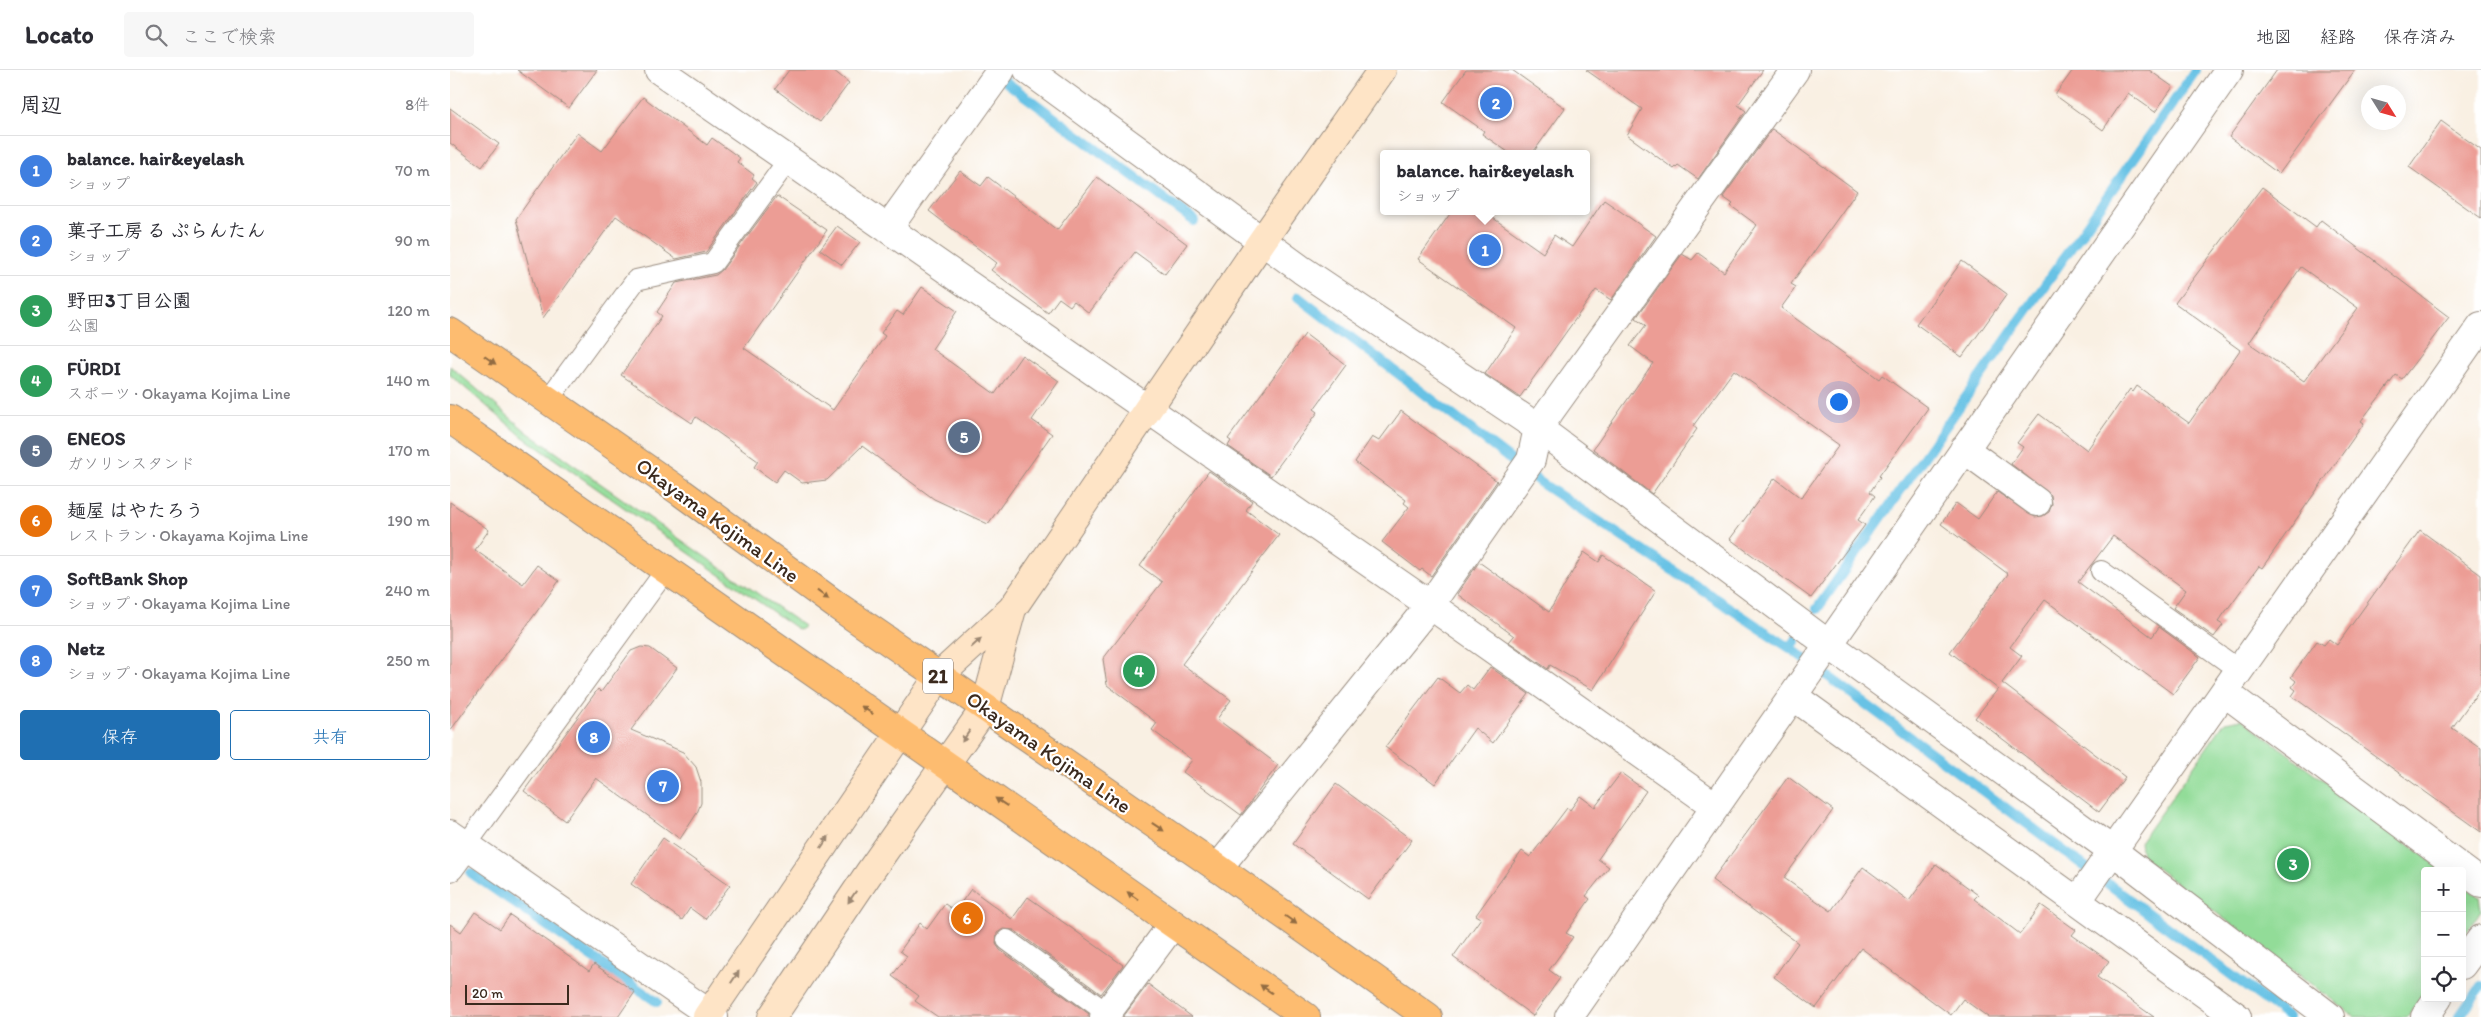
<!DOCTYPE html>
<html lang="ja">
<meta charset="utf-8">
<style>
:root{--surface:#fff;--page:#f7f7f7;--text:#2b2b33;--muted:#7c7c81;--line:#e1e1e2;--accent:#1f6fb2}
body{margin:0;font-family:Itim,"Klee One",sans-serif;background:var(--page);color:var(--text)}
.controls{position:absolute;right:15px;bottom:15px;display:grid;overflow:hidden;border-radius:5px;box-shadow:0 5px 20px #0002}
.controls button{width:45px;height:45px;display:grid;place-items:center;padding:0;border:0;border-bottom:1px solid var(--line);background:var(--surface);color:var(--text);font:25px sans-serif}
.compass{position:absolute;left:1911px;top:15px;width:45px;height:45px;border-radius:50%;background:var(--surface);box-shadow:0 5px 20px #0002;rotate:127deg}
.scale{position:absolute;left:15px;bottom:12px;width:104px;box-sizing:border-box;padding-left:5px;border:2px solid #3b2a1e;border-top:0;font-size:14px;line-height:18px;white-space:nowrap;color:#3b2a1e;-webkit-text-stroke:4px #fff;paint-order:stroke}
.you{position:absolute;left:1388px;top:331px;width:18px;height:18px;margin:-12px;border:4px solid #fff;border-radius:50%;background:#1a73e8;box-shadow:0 0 0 8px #1a73e833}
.badge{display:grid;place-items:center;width:32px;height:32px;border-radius:50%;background:var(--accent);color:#fff;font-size:16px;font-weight:700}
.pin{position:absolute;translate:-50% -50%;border:2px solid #fff;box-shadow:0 1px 5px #0006}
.popup{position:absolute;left:930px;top:80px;width:210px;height:65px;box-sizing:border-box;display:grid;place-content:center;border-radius:5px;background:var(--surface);filter:drop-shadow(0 1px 4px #0005);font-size:16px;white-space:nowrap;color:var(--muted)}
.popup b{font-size:19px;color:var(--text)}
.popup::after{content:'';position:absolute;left:50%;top:100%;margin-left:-10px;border:10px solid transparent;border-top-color:var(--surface)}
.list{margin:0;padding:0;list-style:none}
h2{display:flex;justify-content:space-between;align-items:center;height:65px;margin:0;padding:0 20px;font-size:21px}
h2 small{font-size:16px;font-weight:400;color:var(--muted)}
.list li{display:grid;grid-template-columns:32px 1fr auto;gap:15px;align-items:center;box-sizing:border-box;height:70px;padding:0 20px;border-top:1px solid var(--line)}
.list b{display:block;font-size:19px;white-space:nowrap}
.list p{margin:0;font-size:16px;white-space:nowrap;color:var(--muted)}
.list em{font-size:16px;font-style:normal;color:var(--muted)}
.actions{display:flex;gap:10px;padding:15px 20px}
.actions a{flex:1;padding:11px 0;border:1px solid var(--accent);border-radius:5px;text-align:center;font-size:18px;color:var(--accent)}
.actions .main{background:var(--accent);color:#fff}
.icon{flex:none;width:28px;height:28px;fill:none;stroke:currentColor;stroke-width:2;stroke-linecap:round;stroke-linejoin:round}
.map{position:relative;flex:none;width:2031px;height:947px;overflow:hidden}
header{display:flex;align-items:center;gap:30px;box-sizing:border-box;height:70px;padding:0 25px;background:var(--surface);border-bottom:1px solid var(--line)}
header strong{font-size:24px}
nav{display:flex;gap:28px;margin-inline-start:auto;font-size:18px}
.search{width:350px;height:45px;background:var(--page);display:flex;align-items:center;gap:12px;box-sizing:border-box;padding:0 18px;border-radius:5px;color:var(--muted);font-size:19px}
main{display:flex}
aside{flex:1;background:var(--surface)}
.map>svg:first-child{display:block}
</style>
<header>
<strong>Locato</strong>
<div class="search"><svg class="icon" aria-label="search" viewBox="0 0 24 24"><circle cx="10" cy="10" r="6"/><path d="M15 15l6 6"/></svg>ここで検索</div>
<nav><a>地図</a><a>経路</a><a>保存済み</a></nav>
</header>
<main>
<aside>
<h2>周辺<small>8件</small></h2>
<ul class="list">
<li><span class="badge" style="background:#3f7fe0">1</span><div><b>balance. hair&amp;eyelash</b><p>ショップ</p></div><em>70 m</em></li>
<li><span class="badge" style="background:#3f7fe0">2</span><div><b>菓子工房 る ぷらんたん</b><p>ショップ</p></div><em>90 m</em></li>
<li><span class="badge" style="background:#2e9e5b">3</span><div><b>野田3丁目公園</b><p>公園</p></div><em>120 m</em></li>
<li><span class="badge" style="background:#2e9e5b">4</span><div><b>FÜRDI</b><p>スポーツ · Okayama Kojima Line</p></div><em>140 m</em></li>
<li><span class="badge" style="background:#5c6f8a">5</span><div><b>ENEOS</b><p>ガソリンスタンド</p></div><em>170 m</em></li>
<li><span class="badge" style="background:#e8710a">6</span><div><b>麺屋 はやたろう</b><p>レストラン · Okayama Kojima Line</p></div><em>190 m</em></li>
<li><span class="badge" style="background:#3f7fe0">7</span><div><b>SoftBank Shop</b><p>ショップ · Okayama Kojima Line</p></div><em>240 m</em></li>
<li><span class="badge" style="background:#3f7fe0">8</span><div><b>Netz</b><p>ショップ · Okayama Kojima Line</p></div><em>250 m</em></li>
</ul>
<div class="actions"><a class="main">保存</a><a>共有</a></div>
</aside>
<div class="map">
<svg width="2031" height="947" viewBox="0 0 2031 947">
<rect width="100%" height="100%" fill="#fff"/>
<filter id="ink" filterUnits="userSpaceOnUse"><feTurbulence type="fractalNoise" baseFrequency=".02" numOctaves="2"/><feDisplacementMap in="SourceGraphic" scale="10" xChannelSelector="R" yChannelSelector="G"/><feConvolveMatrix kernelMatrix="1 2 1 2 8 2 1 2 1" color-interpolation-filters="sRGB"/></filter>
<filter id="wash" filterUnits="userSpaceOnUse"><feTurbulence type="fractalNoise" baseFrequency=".0096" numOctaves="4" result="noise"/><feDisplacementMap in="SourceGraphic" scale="20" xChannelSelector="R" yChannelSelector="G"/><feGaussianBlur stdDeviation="1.12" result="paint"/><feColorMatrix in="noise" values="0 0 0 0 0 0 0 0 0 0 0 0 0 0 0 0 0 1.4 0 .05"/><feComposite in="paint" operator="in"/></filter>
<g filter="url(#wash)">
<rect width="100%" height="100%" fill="#f9f0e3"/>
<path fill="#92dc98" stroke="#66835b" d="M 0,296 L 77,362 L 354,556 L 351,560 L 346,558 L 73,367 L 0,305 Z
M 1792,649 L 1994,801 L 1975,801 L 1975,922 L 1957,947 L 1905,947 L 1692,787 L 1690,772 L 1775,652 Z
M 2012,814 L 2029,827 L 2031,840 L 2012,869 Z"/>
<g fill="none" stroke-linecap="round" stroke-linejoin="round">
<path stroke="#67c2e5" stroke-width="10" d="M 548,6 L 744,151
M 848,227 L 1091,413 L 1340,578 L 1838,947
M 1367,539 L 1746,0
M 1340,578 L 1346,570
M 21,803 L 207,932
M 2009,947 L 2031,916"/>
</g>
<g id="blocks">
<path fill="#ec9d95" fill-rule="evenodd" d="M 67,0 L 147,0 L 119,38 Z
M 339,0 L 383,0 L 399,13 L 370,52 L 325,19 Z
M 1016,0 L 1062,0 L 1115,38 L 1082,84 L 1061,84 L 1032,64 L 1034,61 L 993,32 Z
M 1136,0 L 1313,0 L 1288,35 L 1296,41 L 1248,109 L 1228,95 L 1224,99 L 1177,65 L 1192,39 Z
M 1623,0 L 1699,0 L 1723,17 L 1705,42 L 1678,23 L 1653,60 L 1605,25 Z
M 1827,0 L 1905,0 L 1829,104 L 1779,67 Z
M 193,27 L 257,75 L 262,68 L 290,88 L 287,92 L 304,105 L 302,108 L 307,112 L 256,182 L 226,189 L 166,146 L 93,248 L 66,149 L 127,63 L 152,81 Z
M 0,38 L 49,74 L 32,97 L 0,73 Z
M 1991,51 L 2031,80 L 2031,148 L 1959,97 Z
M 1322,59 L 1407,121 L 1341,214 L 1346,217 L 1331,238 L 1429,309 L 1432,305 L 1478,338 L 1429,406 L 1430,407 L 1420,422 L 1425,426 L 1408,450 L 1415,455 L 1361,528 L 1280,469 L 1325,408 L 1351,428 L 1389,375 L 1284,300 L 1243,356 L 1247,359 L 1202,424 L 1143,379 L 1203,293 L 1180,276 L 1196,255 L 1186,248 L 1232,184 L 1242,190 L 1248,183 L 1274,202 L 1307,155 L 1281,136 L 1283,134 L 1273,127 Z
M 510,101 L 531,116 L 538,107 L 607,160 L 647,107 L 737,174 L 715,204 L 685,182 L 639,243 L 624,231 L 620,236 L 609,228 L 598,243 L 541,200 L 547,193 L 479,141 Z
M 1812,117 L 1866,157 L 1871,150 L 1999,247 L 1952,309 L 1946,305 L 1911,351 L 1914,353 L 1812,498 L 1809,496 L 1768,552 L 1773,555 L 1764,567 L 1723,538 L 1736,520 L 1663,466 L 1628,512 L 1702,567 L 1709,557 L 1750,587 L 1723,624 L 1595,530 L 1560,577 L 1572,586 L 1552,613 L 1675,707 L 1649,742 L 1525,648 L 1548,619 L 1500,582 L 1558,504 L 1491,454 L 1506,433 L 1528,449 L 1547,422 L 1585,447 L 1593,446 L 1599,442 L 1602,434 L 1601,425 L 1561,394 L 1573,377 L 1567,373 L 1589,344 L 1637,380 L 1680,319 L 1683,322 L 1687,316 L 1739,353 L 1790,280 L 1725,233 ZM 1851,197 L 1908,238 L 1854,311 L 1799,273 Z
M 327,126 L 377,160 L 294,278 L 383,340 L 435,266 L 431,263 L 447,241 L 453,245 L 472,217 L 507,241 L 482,279 L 545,324 L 572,285 L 609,311 L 582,350 L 602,364 L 538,454 L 484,429 L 412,376 L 377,410 L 352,413 L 334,400 L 325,412 L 304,397 L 308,391 L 246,347 L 242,353 L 171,305 L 212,246 L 207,242 L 226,213 L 266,205 L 272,200 Z
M 1154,130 L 1206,166 L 1161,230 L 1146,220 L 1070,327 L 1035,304 L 1066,258 L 968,189 L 1002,141 L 1033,141 L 1093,183 L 1104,165 L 1122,177 Z
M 387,156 L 410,172 L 392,195 L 370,179 Z
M 1512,191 L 1557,224 L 1512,287 L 1466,254 Z
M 855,264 L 896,295 L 864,339 L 868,342 L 821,406 L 778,376 L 781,371 L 778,369 Z
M 951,341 L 1047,411 L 981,506 L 972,499 L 970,501 L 932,472 L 959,437 L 954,433 L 956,430 L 905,392 L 922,367 L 929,371 Z
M 759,401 L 802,431 L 796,440 L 829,465 L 732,594 L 781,630 L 767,649 L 828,695 L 791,745 L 733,702 L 742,690 L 702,660 L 707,653 L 657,615 L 653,589 L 712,512 L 690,496 Z
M 0,432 L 39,460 L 25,480 L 73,514 L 87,495 L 109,511 L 0,661 Z
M 1970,460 L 2031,505 L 2031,618 L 2002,658 L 2031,678 L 2031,762 L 1842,626 L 1846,620 L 1842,617 L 1846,611 L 1841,607 L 1867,571 L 1874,575 L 1879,569 L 1887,575 Z
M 1134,482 L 1149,492 L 1153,485 L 1206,521 L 1143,620 L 1100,595 L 1098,599 L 1059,572 L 1064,566 L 1007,524 L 1029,492 L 1099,542 Z
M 191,577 L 200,578 L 227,598 L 181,660 L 233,682 L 246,697 L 251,712 L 251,733 L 247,743 L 230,769 L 146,708 L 115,751 L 74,721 L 148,619 L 151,622 L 181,581 Z
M 1040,597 L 1079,624 L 1043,673 L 1025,658 L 985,714 L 935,677 L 988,607 L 1010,623 L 1017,615 L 1023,620 Z
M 1171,703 L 1196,721 L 1148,789 L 1159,797 L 1136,826 L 1140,829 L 1116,863 L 1123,867 L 1099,900 L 1110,908 L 1083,946 L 1003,887 L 1031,848 L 1026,845 L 1072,781 L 1080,787 L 1117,738 L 1120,740 L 1130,726 L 1145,737 Z
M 1338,707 L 1383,740 L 1334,808 L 1381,841 L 1413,797 L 1459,831 L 1486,794 L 1528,825 L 1524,829 L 1570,864 L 1591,835 L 1626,860 L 1622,865 L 1659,891 L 1647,907 L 1704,947 L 1538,947 L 1513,929 L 1501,945 L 1411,878 L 1366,938 L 1324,907 L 1348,873 L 1262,810 Z
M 886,714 L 962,770 L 918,829 L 843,774 Z
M 213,768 L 280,815 L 255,849 L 240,838 L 232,850 L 181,814 Z
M 521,819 L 562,849 L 578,827 L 673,895 L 651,924 L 564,860 L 553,859 L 547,863 L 546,874 L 550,880 L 639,944 L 639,947 L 488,947 L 465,931 L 469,926 L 442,906 L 457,886 L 450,881 L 470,853 L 477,859 L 495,834 L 505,841 Z
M 25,842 L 50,859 L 60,845 L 139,901 L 144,894 L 185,922 L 168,947 L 0,947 L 0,854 L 11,862 Z
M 698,914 L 742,947 L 673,947 Z"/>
</g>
</g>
<g filter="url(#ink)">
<use href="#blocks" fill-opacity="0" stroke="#9a8d80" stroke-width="1"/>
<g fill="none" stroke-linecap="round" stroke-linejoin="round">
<defs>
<path id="lane" d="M 98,330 L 186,210 L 263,193 L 339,89
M 1651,501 L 1789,600
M 16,775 L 216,500
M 557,870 L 657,943"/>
<path id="street" d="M 209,0 L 980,535 L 1265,736
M 578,0 L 852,200 L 1088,358 L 1378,574 L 1663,781 L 1880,947
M 438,158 L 551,0
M 1514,379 L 1587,432
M 1774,622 L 2031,813
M 1343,626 L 1787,947
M 0,764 L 264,947
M 0,797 L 16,775
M 768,798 L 980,535 L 1081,390 L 1088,358 L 1345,0
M 1628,830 L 2031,256
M 2012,895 L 2031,869
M 654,947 L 723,854
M 1119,947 L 1779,0
M 1975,947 L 1988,928"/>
<path id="secondary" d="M 257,947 L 489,606 L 562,539 L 812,171 L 932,0
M 322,947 L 419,803 L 535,638 L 562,539"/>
<path id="primary" d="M 0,262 L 232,423 L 386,535 L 768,798 L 978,947
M 0,349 C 286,548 571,747 856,947"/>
</defs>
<use href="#lane" stroke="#9a8d80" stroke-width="22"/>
<use href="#street" stroke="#9a8d80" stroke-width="30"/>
<use href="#secondary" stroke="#9a8d80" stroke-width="30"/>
<use href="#primary" stroke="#9a8d80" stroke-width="30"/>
<use href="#lane" stroke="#fff" stroke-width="20"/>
<use href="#street" stroke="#fff" stroke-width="28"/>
<use href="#secondary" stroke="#fee4c6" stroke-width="28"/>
<use href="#primary" stroke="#fdbc70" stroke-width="28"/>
</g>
<defs><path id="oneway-solid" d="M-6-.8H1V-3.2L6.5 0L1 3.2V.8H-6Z" transform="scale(1.25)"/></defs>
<g fill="#926c43">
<use href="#oneway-solid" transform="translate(40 290) rotate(35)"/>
<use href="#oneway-solid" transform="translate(373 525) rotate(36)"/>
<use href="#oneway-solid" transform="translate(417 640) rotate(-146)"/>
<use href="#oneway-solid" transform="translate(551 732) rotate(-146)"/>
<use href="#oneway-solid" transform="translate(708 757) rotate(34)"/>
<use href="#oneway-solid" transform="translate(683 826) rotate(-145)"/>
<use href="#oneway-solid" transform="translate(841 850) rotate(35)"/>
<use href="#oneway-solid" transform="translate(816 919) rotate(-145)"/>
</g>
<g fill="#9c8772">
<use href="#oneway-solid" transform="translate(526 573) rotate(-43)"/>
<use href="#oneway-solid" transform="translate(516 666) rotate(125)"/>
<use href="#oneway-solid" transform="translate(375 772) rotate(-56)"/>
<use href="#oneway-solid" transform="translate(402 827) rotate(124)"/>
<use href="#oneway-solid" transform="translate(285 907) rotate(-56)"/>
</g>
</g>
<g text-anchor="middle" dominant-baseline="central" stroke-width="4.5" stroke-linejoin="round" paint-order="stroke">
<rect fill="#fff" stroke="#766a62" stroke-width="1" x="473" y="588.5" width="30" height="35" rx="4"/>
<g font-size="20" font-weight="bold" fill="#3b2a1e">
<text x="488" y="606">21</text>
</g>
<g font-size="21" fill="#3b2a1e" stroke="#fff">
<text transform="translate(268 450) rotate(36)">Okayama Kojima Line</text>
<text transform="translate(599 682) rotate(35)">Okayama Kojima Line</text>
</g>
</g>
</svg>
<div class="controls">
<button>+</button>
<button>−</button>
<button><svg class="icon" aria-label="locate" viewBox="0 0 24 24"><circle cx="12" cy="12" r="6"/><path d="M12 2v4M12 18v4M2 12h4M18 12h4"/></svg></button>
</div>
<svg class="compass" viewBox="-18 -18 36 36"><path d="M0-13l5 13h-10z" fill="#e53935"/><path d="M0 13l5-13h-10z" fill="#7c7c81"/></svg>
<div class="scale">20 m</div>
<div class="you"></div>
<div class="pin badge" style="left:1035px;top:180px;background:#3f7fe0">1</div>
<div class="popup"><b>balance. hair&amp;eyelash</b>ショップ</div>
<div class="pin badge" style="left:1046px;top:33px;background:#3f7fe0">2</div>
<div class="pin badge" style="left:1843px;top:794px;background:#2e9e5b">3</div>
<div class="pin badge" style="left:689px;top:601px;background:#2e9e5b">4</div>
<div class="pin badge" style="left:514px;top:367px;background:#5c6f8a">5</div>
<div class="pin badge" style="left:517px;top:848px;background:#e8710a">6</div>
<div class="pin badge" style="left:213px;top:716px;background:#3f7fe0">7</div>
<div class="pin badge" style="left:144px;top:667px;background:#3f7fe0">8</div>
</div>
</main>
